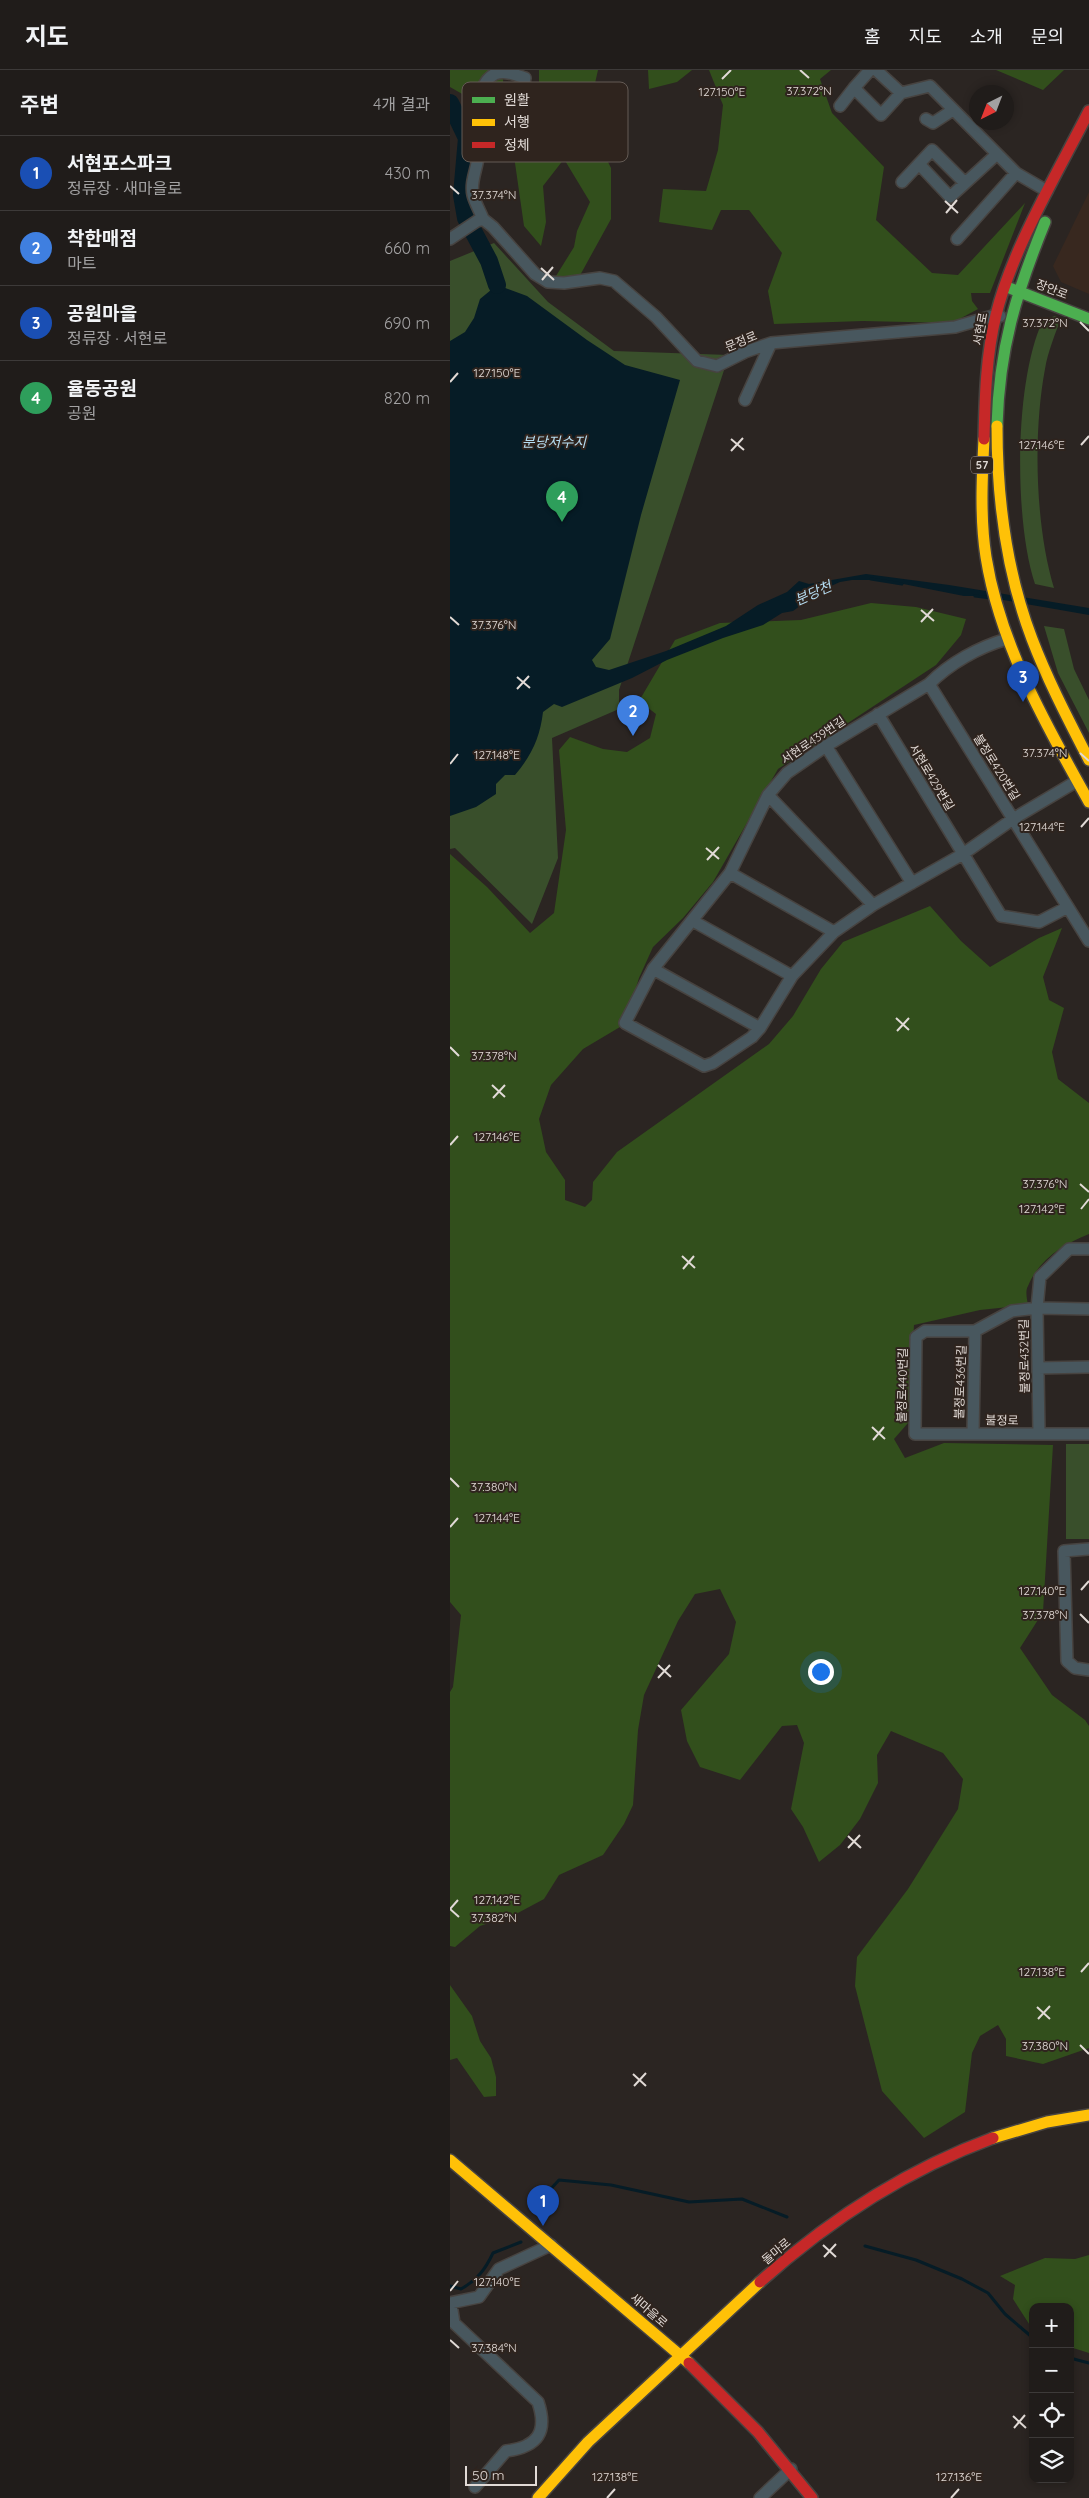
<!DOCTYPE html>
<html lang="ko">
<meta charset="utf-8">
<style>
:root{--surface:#201c1a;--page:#282523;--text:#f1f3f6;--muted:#a2a1a2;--line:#3d3a39;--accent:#d93025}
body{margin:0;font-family:Quicksand,"Noto Sans KR",sans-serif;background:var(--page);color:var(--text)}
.controls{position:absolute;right:15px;bottom:15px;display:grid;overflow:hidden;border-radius:10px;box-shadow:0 2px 8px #0003}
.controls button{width:45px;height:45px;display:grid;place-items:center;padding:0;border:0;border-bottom:1px solid var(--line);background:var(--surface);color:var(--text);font:25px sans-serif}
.compass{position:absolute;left:519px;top:15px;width:45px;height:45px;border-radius:50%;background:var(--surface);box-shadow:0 2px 8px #0003;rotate:222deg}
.scale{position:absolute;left:15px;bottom:12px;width:72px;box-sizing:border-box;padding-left:5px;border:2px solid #e1dad6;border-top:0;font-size:14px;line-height:18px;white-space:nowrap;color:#e1dad6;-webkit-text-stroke:4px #2f241e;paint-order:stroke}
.you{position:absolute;left:370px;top:1601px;width:18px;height:18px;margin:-12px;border:4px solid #fff;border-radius:50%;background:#1a73e8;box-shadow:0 0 0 8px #1a73e833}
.badge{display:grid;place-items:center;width:32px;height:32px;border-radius:50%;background:var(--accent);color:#fff;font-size:16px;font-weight:700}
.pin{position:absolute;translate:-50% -41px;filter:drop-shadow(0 1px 2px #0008)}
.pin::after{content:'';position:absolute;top:26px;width:18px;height:15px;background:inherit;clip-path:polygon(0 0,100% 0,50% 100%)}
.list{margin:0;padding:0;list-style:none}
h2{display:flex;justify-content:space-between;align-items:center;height:65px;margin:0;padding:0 20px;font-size:21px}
h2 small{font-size:16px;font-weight:400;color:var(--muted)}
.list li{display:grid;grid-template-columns:32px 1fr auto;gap:15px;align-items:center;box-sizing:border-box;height:75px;padding:0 20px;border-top:1px solid var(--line)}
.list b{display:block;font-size:19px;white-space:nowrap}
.list p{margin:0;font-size:16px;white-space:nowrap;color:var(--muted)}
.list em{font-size:16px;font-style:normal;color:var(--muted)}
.icon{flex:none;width:28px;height:28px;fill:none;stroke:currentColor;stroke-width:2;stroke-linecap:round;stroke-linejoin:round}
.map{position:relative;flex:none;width:639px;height:2428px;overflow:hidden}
header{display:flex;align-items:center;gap:30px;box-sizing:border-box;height:70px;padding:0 25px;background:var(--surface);border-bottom:1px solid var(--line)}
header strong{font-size:24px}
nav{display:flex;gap:28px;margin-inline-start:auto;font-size:18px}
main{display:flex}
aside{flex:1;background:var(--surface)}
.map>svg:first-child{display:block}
</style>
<header>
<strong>지도</strong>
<nav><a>홈</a><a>지도</a><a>소개</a><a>문의</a></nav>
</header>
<main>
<aside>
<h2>주변<small>4개 결과</small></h2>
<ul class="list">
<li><span class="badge" style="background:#1a4fb4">1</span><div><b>서현포스파크</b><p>정류장 · 새마을로</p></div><em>430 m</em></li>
<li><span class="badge" style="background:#3f7fe0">2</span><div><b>착한매점</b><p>마트</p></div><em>660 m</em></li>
<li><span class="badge" style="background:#1a4fb4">3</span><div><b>공원마을</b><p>정류장 · 서현로</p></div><em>690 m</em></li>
<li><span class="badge" style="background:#2e9e5b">4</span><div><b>율동공원</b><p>공원</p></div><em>820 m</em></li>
</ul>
</aside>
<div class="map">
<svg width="639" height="2428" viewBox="0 0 639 2428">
<rect width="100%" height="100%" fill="#2b2522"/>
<path fill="#38281f" d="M 639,122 L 639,224 L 611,212 L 603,196 Z"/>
<path fill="#394f2b" d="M 44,173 L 98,232 L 164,281 L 279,285 L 169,620 L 169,639 L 102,668 L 108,788 L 82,854 L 5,778 L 0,779 L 0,191 Z
M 605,246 L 611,248 C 605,265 598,281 595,299 C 583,363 585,455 604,518 L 585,514 C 564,451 564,311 593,250 Z
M 594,556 L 614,559 L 624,599 L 639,630 L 639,663 L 608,603 Z
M 616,1374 L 639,1374 L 639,1469 L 616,1469 Z"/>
<path fill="#324f1c" d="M 0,0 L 54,0 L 53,12 L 21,29 L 0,17 Z
M 89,0 L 148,0 L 137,49 L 161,98 L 161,149 L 128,209 L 106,206 L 124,177 L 127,161 L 140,132 L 114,89 L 93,116 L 96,152 L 91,176 L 74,156 L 64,86 L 89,53 Z
M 198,0 L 242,0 L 227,12 L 199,19 Z
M 259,0 L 381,0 L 370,9 L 382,43 L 434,97 L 426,150 L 482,203 L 508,205 L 575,133 L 540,223 L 521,223 L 522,231 L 528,239 L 502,253 L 413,251 L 324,254 L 318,221 L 332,183 L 299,140 L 271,140 L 262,160 L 209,152 L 213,119 L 256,121 L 268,80 L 273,35 Z
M 546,0 L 614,0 L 593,20 Z
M 421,533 L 466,537 L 516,549 L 511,565 L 486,595 L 328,699 L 263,812 L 233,848 L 203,877 L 189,908 L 179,940 L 170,957 L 133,979 L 101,1015 L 89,1049 L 96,1082 L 115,1110 L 115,1130 L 135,1137 L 142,1130 L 143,1112 L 167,1082 L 319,974 L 343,946 L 371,899 L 393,872 L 480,836 L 511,871 L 540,897 L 589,868 L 612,858 L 593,907 L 599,930 L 614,938 L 602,982 L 608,1009 L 639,1033 L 639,1164 C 614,1174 589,1189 578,1216 C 575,1221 577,1229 578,1235 L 530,1240 L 464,1255 L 458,1353 L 444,1369 L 455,1388 L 494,1373 L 603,1375 L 593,1542 L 570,1578 L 602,1625 L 635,1650 L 639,1656 L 639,1978 L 593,1994 L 556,1986 L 556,1969 L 548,1955 L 530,1966 L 522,1983 L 515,2042 L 474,2068 L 432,2021 L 405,1916 L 407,1887 L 458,1819 L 508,1739 L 513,1709 L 493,1683 L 441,1661 L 427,1685 L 428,1713 L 410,1749 L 390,1775 L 369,1792 L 353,1757 L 341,1739 L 354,1673 L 347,1655 L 332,1656 L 290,1710 L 250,1697 L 237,1671 L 231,1640 L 279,1584 L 286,1552 L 270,1519 L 245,1524 L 228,1551 L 194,1625 L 188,1660 L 183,1735 L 174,1754 L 153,1785 L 109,1805 L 94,1829 L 66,1844 L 30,1856 L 5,1877 L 0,1876 L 0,1622 L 3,1617 L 11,1545 L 0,1532 L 0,784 L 37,817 L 80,863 L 104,843 L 116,760 L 109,680 L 120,667 L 153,679 L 177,682 L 200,668 L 206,644 L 189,631 L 225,570 L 270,553 L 351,550 Z
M 0,1915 L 22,1946 L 30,1971 L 41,1988 L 46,2007 L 46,2026 L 34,2027 L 7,1988 L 0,1990 Z
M 639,2185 L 639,2283 L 620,2277 L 620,2237 L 583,2237 L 583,2260 L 563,2229 L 565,2215 L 550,2206 L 595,2188 L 625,2189 Z"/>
<path fill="#061c26" d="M 47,215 L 77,226 L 137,270 L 175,295 L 230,310 L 191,445 L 160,569 L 142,590 L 146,597 L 159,600 L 216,581 L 276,556 L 308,535 L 337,522 L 349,511 L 359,514 L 416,504 L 499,515 L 639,538 L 639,545 L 530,526 L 514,526 L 433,510 L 402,510 L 390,512 L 372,520 L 343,541 L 332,543 L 313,555 L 273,568 L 217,590 L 182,608 L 112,637 L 104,634 L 93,642 C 90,667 82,685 65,705 L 55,705 L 46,714 L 46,724 L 26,737 L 0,746 L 0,271 L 15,262 L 24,248 L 30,229 Z"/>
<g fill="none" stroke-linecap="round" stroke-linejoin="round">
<path stroke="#061c26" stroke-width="3" d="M 421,509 L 452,514
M 525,526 L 541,528
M 91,2136 L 97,2123 L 109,2110 L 161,2115 L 239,2132 L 292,2129 L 337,2147
M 415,2176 L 466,2190 L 512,2209 L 538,2223 L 555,2244 L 583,2268
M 0,2216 L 11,2219 C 27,2210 35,2200 43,2183 L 71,2172
M 620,2288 L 639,2293"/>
<path stroke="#061c26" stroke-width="18" d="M 0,33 L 17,68 L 12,125 L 16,148 L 39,191 L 47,215"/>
<defs>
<path id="street" d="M 420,0 L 404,18 L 431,45 L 451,23 L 480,16 L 566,103 L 597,121
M 426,0 L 451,23
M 390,36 L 404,18
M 476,49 L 483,53 L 503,40
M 469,94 L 500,127 L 547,84
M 452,112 L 482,80 L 515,113
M 33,149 C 30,141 25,133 23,125 C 20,112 27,99 28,87 C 31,65 21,15 45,4 C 55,0 66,5 75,8 L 70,33
M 0,169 L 27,151 L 33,149 L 43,157 L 85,204 L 98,212 L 114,213 L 150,208 L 164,211 L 206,247 L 247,291 L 267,296 L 295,282 L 321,273 L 505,257 L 546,245 L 550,246
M 507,169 L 566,103
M 295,330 L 321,273
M 557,569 C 529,577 500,593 479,614 L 376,676 L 337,703 L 318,725 L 280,803 L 203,899 L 175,953 L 254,996 L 263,993 L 302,967 L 310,958 L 342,906 L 384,862 L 423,835 L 513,784 L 563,749 L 627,711
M 479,614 L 639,871
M 428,644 L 551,846 L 589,852 L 618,837
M 376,676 L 462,813
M 318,725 L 423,835
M 280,803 L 384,862
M 243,851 L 342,906
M 203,899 L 310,958
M 639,1239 L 587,1238 L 562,1241 L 525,1261 L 475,1261 L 466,1267 L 465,1364 L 639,1364
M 588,1298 L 639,1297
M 523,1363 L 525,1261
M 589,1364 L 587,1238 L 590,1207 L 619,1179 L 639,1179
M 639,1479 L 614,1481 L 617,1591 L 625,1598 L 639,1600
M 0,2233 L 29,2227 L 49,2199 L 101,2175
M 1,2234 L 4,2253 L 88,2332 C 98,2362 88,2377 56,2381 L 25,2417
M 310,2428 L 341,2399"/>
<path id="fast" d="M 557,217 L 639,249
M 547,356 C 549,279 566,223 595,152"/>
<path id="slow" d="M 547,356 C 547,430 556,501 582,569 C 598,611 619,651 639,690
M 534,369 C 532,408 530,449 536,487 C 550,575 596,655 639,732
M 543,2068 L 597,2052 L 639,2045
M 0,2090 L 239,2293
M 88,2428 L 138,2372 L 310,2212"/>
<path id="jam" d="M 534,369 C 535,328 536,285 546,245 C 562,179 608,102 639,41
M 310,2212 C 379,2150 456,2100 543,2068
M 239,2293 L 308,2362 L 362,2428"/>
</defs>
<use href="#street" stroke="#474340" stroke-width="14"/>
<use href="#fast" stroke="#474340" stroke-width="14"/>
<use href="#slow" stroke="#474340" stroke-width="14"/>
<use href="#jam" stroke="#474340" stroke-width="14"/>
<use href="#street" stroke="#48575e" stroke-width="11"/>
<use href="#fast" stroke="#4caf50" stroke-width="11"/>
<use href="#slow" stroke="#ffc107" stroke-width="11"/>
<use href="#jam" stroke="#c62828" stroke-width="11"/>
</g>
<path fill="none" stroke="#e1dad6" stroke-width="2" d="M 350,0 L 359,8M 272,9 L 281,0M 0,116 L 9,124M 495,131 L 508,143M 496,143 L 507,130M 91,198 L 104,210M 92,210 L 103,197M 630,252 L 639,261M 0,312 L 8,303M 281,369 L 294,380M 631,375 L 639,366M 281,381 L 293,368M 471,540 L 484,551M 0,547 L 9,555M 471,552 L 483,539M 67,607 L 80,618M 67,619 L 79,606M 630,683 L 639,691M 0,694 L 8,684M 631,757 L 639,748M 256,778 L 269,789M 257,790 L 269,777M 446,948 L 459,960M 447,961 L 459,948M 0,977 L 9,986M 42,1015 L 55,1027M 43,1028 L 55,1015M 0,1075 L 8,1066M 630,1114 L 639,1122M 631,1139 L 639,1129M 232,1186 L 245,1198M 233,1199 L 244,1186M 422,1357 L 435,1369M 423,1370 L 434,1357M 0,1408 L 9,1417M 0,1457 L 8,1448M 631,1520 L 639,1511M 630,1544 L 639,1553M 208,1595 L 221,1607M 208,1608 L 220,1595M 398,1766 L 411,1778M 398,1778 L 410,1765M 0,1839 L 8,1830M 0,1839 L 9,1847M 631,1902 L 639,1893M 587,1937 L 600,1949M 588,1949 L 600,1936M 630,1975 L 639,1984M 183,2004 L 196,2016M 184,2016 L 196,2003M 373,2175 L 386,2187M 374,2187 L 386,2174M 0,2221 L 8,2211M 0,2270 L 9,2278M 563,2346 L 576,2358M 564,2358 L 575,2345M 157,2428 L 165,2419M 501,2428 L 509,2419"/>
<g text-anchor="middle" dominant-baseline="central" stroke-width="4" stroke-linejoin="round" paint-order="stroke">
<rect fill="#2f241e" stroke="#aca39f" stroke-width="1" x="521" y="386.5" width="22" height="17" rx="4"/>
<g font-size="11" font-weight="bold" fill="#e1dad6">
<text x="532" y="395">57</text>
</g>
<g font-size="12" fill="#e1dad6" stroke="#2f241e">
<text transform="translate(602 219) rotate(21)">장안로</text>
<text transform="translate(530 259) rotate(-80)">서현로</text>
<text transform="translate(291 271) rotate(-22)">문정로</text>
<text transform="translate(363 670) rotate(-34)">서현로439번길</text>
<text transform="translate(547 697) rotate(58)">불정로420번길</text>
<text transform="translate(482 707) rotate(59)">서현로429번길</text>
<text transform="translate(574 1286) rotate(-91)">불정로432번길</text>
<text transform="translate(510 1312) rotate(-88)">불정로436번길</text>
<text transform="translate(452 1315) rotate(-89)">불정로440번길</text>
<text transform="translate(552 1350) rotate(1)">불정로</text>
<text transform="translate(326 2181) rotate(-40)">돌마로</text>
<text transform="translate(199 2240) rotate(41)">새마을로</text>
</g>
<g font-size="14" font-style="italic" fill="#b6def3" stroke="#2f241e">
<text x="104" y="372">분당저수지</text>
<text transform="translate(363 523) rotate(-24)">분당천</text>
</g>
</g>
<rect x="12" y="12" width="166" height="80" rx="8" fill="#2f241e" stroke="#645b55" stroke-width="1"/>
<rect x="22" y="27" width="23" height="6" fill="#4caf50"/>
<rect x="22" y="49" width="23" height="7" fill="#ffc107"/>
<rect x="22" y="72" width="23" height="6" fill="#c62828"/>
<g font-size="14" fill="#e1dad6">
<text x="54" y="35">원활</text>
<text x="54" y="57">서행</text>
<text x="54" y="80">정체</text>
</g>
<g font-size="12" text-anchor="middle" fill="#e1dad6" stroke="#2f241e" stroke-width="4" stroke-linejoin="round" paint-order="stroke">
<text x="359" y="25">37.372°N</text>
<text x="272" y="26">127.150°E</text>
<text x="44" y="129">37.374°N</text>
<text x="595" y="257">37.372°N</text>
<text x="47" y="307">127.150°E</text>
<text x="592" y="379">127.146°E</text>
<text x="44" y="559">37.376°N</text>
<text x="595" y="687">37.374°N</text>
<text x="47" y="689">127.148°E</text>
<text x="592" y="761">127.144°E</text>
<text x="44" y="990">37.378°N</text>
<text x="47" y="1071">127.146°E</text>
<text x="595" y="1118">37.376°N</text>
<text x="592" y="1143">127.142°E</text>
<text x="44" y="1421">37.380°N</text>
<text x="47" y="1452">127.144°E</text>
<text x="592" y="1525">127.140°E</text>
<text x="595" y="1549">37.378°N</text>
<text x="47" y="1834">127.142°E</text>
<text x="44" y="1852">37.382°N</text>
<text x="592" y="1906">127.138°E</text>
<text x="595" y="1980">37.380°N</text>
<text x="47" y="2216">127.140°E</text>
<text x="44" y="2282">37.384°N</text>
<text x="165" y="2411">127.138°E</text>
<text x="509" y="2411">127.136°E</text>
</g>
</svg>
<div class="controls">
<button>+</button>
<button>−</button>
<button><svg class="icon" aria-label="locate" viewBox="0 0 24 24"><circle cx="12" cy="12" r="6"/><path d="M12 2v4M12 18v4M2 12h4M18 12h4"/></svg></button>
<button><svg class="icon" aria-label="layers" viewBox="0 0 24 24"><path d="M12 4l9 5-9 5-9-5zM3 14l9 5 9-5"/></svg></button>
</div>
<svg class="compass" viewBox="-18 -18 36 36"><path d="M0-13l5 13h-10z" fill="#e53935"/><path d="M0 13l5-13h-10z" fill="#a2a1a2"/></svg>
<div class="scale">50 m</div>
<div class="you"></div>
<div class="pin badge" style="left:93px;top:2156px;background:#1a4fb4">1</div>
<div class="pin badge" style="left:183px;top:666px;background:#3f7fe0">2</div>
<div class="pin badge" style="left:573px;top:632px;background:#1a4fb4">3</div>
<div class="pin badge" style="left:112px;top:452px;background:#2e9e5b">4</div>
</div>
</main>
